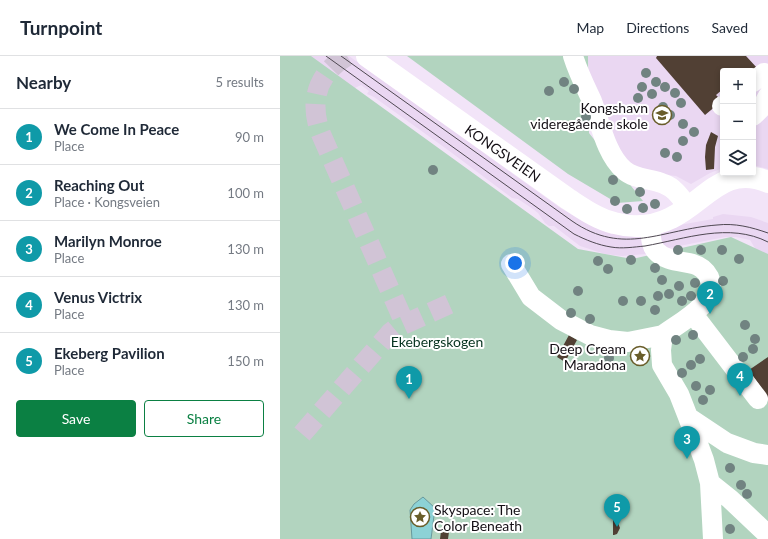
<!DOCTYPE html>
<meta charset="utf-8">
<style>
:root{--surface:#fff;--page:#f6f6f7;--text:#1f2937;--muted:#747a83;--line:#e0e1e3;--accent:#0b8043}
body{margin:0;font-family:Lato,sans-serif;background:var(--page);color:var(--text)}
.controls{position:absolute;right:12px;top:12px;display:grid;overflow:hidden;border-radius:4px;box-shadow:0 2px 6px #0003}
.controls button{width:36px;height:36px;display:grid;place-items:center;padding:0;border:0;border-bottom:1px solid var(--line);background:var(--surface);color:var(--text);font:20px sans-serif}
.you{position:absolute;left:235px;top:207px;width:14px;height:14px;margin:-10px;border:3px solid #fff;border-radius:50%;background:#1a73e8;box-shadow:0 0 0 6px #1a73e833}
.badge{display:grid;place-items:center;width:26px;height:26px;border-radius:50%;background:var(--accent);color:#fff;font-size:13px;font-weight:700}
.pin{position:absolute;translate:-50% -33px;filter:drop-shadow(0 1px 2px #0008)}
.pin::after{content:'';position:absolute;top:21px;width:14px;height:12px;background:inherit;clip-path:polygon(0 0,100% 0,50% 100%)}
.list{margin:0;padding:0;list-style:none}
h2{display:flex;justify-content:space-between;align-items:center;height:52px;margin:0;padding:0 16px;font-size:17px}
h2 small{font-size:13px;font-weight:400;color:var(--muted)}
.list li{display:grid;grid-template-columns:26px 1fr auto;gap:12px;align-items:center;box-sizing:border-box;height:56px;padding:0 16px;border-top:1px solid var(--line)}
.list b{display:block;font-size:15px;white-space:nowrap}
.list p{margin:0;font-size:13px;white-space:nowrap;color:var(--muted)}
.list em{font-size:13px;font-style:normal;color:var(--muted)}
.actions{display:flex;gap:8px;padding:12px 16px}
.actions a{flex:1;padding:9px 0;border:1px solid var(--accent);border-radius:4px;text-align:center;font-size:14px;color:var(--accent)}
.actions .main{background:var(--accent);color:#fff}
.icon{flex:none;width:22px;height:22px;fill:none;stroke:currentColor;stroke-width:2;stroke-linecap:round;stroke-linejoin:round}
.map{position:relative;flex:none;width:488px;height:483px;overflow:hidden}
header{display:flex;align-items:center;gap:24px;box-sizing:border-box;height:56px;padding:0 20px;background:var(--surface);border-bottom:1px solid var(--line)}
header strong{font-size:19px}
nav{display:flex;gap:22px;margin-inline-start:auto;font-size:14px}
main{display:flex}
aside{flex:1;background:var(--surface)}
.map>svg:first-child{display:block}
</style>
<header>
<strong>Turnpoint</strong>
<nav><a>Map</a><a>Directions</a><a>Saved</a></nav>
</header>
<main>
<aside>
<h2>Nearby<small>5 results</small></h2>
<ul class="list">
<li><span class="badge" style="background:#0f9aa8">1</span><div><b>We Come In Peace</b><p>Place</p></div><em>90 m</em></li>
<li><span class="badge" style="background:#0f9aa8">2</span><div><b>Reaching Out</b><p>Place · Kongsveien</p></div><em>100 m</em></li>
<li><span class="badge" style="background:#0f9aa8">3</span><div><b>Marilyn Monroe</b><p>Place</p></div><em>130 m</em></li>
<li><span class="badge" style="background:#0f9aa8">4</span><div><b>Venus Victrix</b><p>Place</p></div><em>130 m</em></li>
<li><span class="badge" style="background:#0f9aa8">5</span><div><b>Ekeberg Pavilion</b><p>Place</p></div><em>150 m</em></li>
</ul>
<div class="actions"><a class="main">Save</a><a>Share</a></div>
</aside>
<div class="map">
<svg width="488" height="483" viewBox="0 0 488 483">
<rect width="100%" height="100%" fill="#f2e4f8"/>
<path fill="#ead7f2" d="M 23,0 L 69,0 L 279,151 L 302,165 L 316,172 L 363,178 L 366,198 L 342,200 L 325,198 L 300,190 L 274,170 L 269,170 L 265,167 L 258,157 L 253,153 L 238,143 L 232,142 L 168,94 L 94,41 L 87,38 L 89,35 L 81,29 L 73,33 Z
M 308,0 L 488,0 L 488,113 L 473,109 L 473,15 L 443,15 L 443,112 L 430,117 L 411,128 L 396,120 L 359,116 L 338,98 L 309,25 Z
M 443,158 L 471,161 L 488,167 L 488,203 L 476,194 L 470,184 L 456,181 L 445,181 L 389,192 L 381,192 L 379,177 L 394,170 L 433,163 L 433,161 Z"/>
<path fill="#b2d4bf" d="M 0,0 L 31,0 L 298,193 L 352,203 L 451,181 L 488,198 L 488,483 L 151,483 L 155,452 L 143,442 L 134,448 L 132,483 L 0,483 Z
M 127,0 L 308,0 L 309,77 L 363,145 L 337,147 L 288,118 Z"/>
<path fill="#8cd2d6" stroke="#68989c" fill-rule="evenodd" d="M 143,441 L 155,452 L 151,483 L 132,483 L 130,454 L 134,448 ZM 139,456 L 144,457 L 146,460 L 146,464 L 142,467 L 137,466 L 135,462 L 136,458 Z"/>
<path fill="#514034" d="M 377,0 L 466,0 L 478,13 L 473,15 L 443,15 L 443,33 L 436,39 L 438,41 L 433,45 L 437,49 L 425,59 L 376,2 Z
M 431,76 L 438,80 L 435,91 L 434,113 L 426,114 L 425,101 L 426,89 Z
M 289,279 L 297,284 L 285,306 L 277,301 Z
M 488,301 L 488,342 L 469,314 Z
M 333,463 L 338,467 L 340,472 L 337,478 L 334,479 L 333,479 Z
M 161,475 L 169,476 L 168,483 L 160,483 Z"/>
<g fill="none" stroke-linecap="round" stroke-linejoin="round">
<path stroke="#d1c4d6" stroke-width="20" stroke-dasharray="20 10" stroke-linecap="butt" d="M 67,0 C 36,18 29,47 41,78 L 125,268
M 22,378 L 110,277 L 116,272 L 176,245"/>
<path stroke="#fff" stroke-width="20" d="M 293,0 C 298,16 305,30 312,45 C 320,66 326,99 344,114 C 355,124 371,122 384,128 C 395,132 401,142 408,151
M 473,26 L 484,17 L 488,25
M 442,50 L 443,50
M 473,60 L 482,51 L 488,40
M 370,169 C 371,177 370,189 376,195 C 385,205 401,205 413,208 C 420,210 426,215 429,221 C 440,247 400,266 383,279 L 381,294 L 382,309 L 399,338 L 408,361 L 424,404 L 430,427 L 433,483
M 231,208 L 251,241 L 281,264 L 310,279 L 329,284 L 348,286 L 383,279
M 413,258 L 478,343
M 408,361 L 447,387 L 474,397 L 488,399
M 430,427 L 450,443 L 488,479"/>
<path stroke="#fff" stroke-width="22" d="M 87,0 L 288,143 C 302,152 317,163 334,167 C 352,172 373,171 391,162 C 425,146 444,107 488,126"/>
<path stroke="#4f4852" stroke-width="1" d="M 46,0 L 294,178 C 306,184 318,189 331,191 C 342,193 354,191 365,190 C 405,183 449,166 488,186
M 61,0 L 292,165 C 344,201 382,173 437,169 C 455,167 471,171 488,177"/>
</g>
<g fill="#718381">
<circle cx="366" cy="17" r="5"/>
<circle cx="284" cy="26" r="5"/>
<circle cx="376" cy="26" r="5"/>
<circle cx="362" cy="31" r="5"/>
<circle cx="385" cy="31" r="5"/>
<circle cx="294" cy="33" r="5"/>
<circle cx="269" cy="35" r="5"/>
<circle cx="395" cy="37" r="5"/>
<circle cx="372" cy="38" r="5"/>
<circle cx="358" cy="42" r="5"/>
<circle cx="401" cy="47" r="5"/>
<circle cx="383" cy="51" r="5"/>
<circle cx="390" cy="59" r="5"/>
<circle cx="306" cy="61" r="5"/>
<circle cx="403" cy="68" r="5"/>
<circle cx="414" cy="76" r="5"/>
<circle cx="403" cy="85" r="5"/>
<circle cx="385" cy="97" r="5"/>
<circle cx="397" cy="101" r="5"/>
<circle cx="153" cy="114" r="5"/>
<circle cx="333" cy="124" r="5"/>
<circle cx="360" cy="136" r="5"/>
<circle cx="335" cy="145" r="5"/>
<circle cx="375" cy="148" r="5"/>
<circle cx="363" cy="152" r="5"/>
<circle cx="347" cy="153" r="5"/>
<circle cx="398" cy="194" r="5"/>
<circle cx="421" cy="194" r="5"/>
<circle cx="442" cy="194" r="5"/>
<circle cx="459" cy="203" r="5"/>
<circle cx="351" cy="204" r="5"/>
<circle cx="318" cy="205" r="5"/>
<circle cx="375" cy="212" r="5"/>
<circle cx="328" cy="213" r="5"/>
<circle cx="382" cy="224" r="5"/>
<circle cx="443" cy="225" r="5"/>
<circle cx="415" cy="227" r="5"/>
<circle cx="399" cy="230" r="5"/>
<circle cx="298" cy="235" r="5"/>
<circle cx="389" cy="238" r="5"/>
<circle cx="378" cy="240" r="5"/>
<circle cx="411" cy="240" r="5"/>
<circle cx="343" cy="245" r="5"/>
<circle cx="361" cy="245" r="5"/>
<circle cx="402" cy="245" r="5"/>
<circle cx="375" cy="254" r="5"/>
<circle cx="291" cy="257" r="5"/>
<circle cx="310" cy="263" r="5"/>
<circle cx="465" cy="269" r="5"/>
<circle cx="413" cy="279" r="5"/>
<circle cx="475" cy="283" r="5"/>
<circle cx="396" cy="284" r="5"/>
<circle cx="473" cy="293" r="5"/>
<circle cx="463" cy="301" r="5"/>
<circle cx="329" cy="302" r="5"/>
<circle cx="420" cy="303" r="5"/>
<circle cx="411" cy="309" r="5"/>
<circle cx="402" cy="317" r="5"/>
<circle cx="416" cy="330" r="5"/>
<circle cx="430" cy="334" r="5"/>
<circle cx="423" cy="344" r="5"/>
<circle cx="450" cy="412" r="5"/>
<circle cx="461" cy="429" r="5"/>
<circle cx="467" cy="438" r="5"/>
<circle cx="450" cy="473" r="5"/>
</g>
<defs>
<symbol id="school-ring" viewBox="-11 -11 22 22"><circle r="9.5" fill="#fff" stroke="#695d2a" stroke-width="1.5"/><path d="M0-5L7-2L0 1L-7-2ZM-4 1L0 2.5L4 1V4Q0 6-4 4Z" fill="#695d2a"/></symbol>
<symbol id="sight-ring" viewBox="-11 -11 22 22"><circle r="9.5" fill="#fff" stroke="#695d2a" stroke-width="1.5"/><path d="M0-6L1.8-2.2L6-1.7L2.9 1.2L3.7 5.4L0 3.3L-3.7 5.4L-2.9 1.2L-6-1.7L-1.8-2.2Z" fill="#695d2a"/></symbol>
</defs>
<g fill-rule="evenodd">
<use href="#school-ring" x="371" y="48" width="22" height="22"/>
<use href="#sight-ring" x="349" y="289" width="22" height="22"/>
<use href="#sight-ring" x="129" y="450" width="22" height="22"/>
</g>
<g text-anchor="middle" dominant-baseline="central" stroke-width="4" stroke-linejoin="round" paint-order="stroke">
<g font-size="14" fill="#140f15" stroke="#fff" text-anchor="end">
<text x="368" y="51">Kongshavn<tspan x="368" dy="16">videregående skole</tspan></text>
<text x="346" y="292">Deep Cream<tspan x="346" dy="16">Maradona</tspan></text>
<text x="154" y="453" text-anchor="start">Skyspace: The<tspan x="154" dy="16">Color Beneath</tspan></text>
</g>
<g font-size="14" fill="#140f15" stroke="#fff">
<text transform="translate(223 97) rotate(35)">KONGSVEIEN</text>
</g>
<g font-size="14" fill="#073420" stroke="#fff">
<text x="157" y="285">Ekebergskogen</text>
</g>
</g>
</svg>
<div class="controls">
<button>+</button>
<button>−</button>
<button><svg class="icon" aria-label="layers" viewBox="0 0 24 24"><path d="M12 4l9 5-9 5-9-5zM3 14l9 5 9-5"/></svg></button>
</div>
<div class="you"></div>
<div class="pin badge" style="left:129px;top:343px;background:#0f9aa8">1</div>
<div class="pin badge" style="left:430px;top:258px;background:#0f9aa8">2</div>
<div class="pin badge" style="left:407px;top:403px;background:#0f9aa8">3</div>
<div class="pin badge" style="left:460px;top:340px;background:#0f9aa8">4</div>
<div class="pin badge" style="left:337px;top:471px;background:#0f9aa8">5</div>
</div>
</main>
